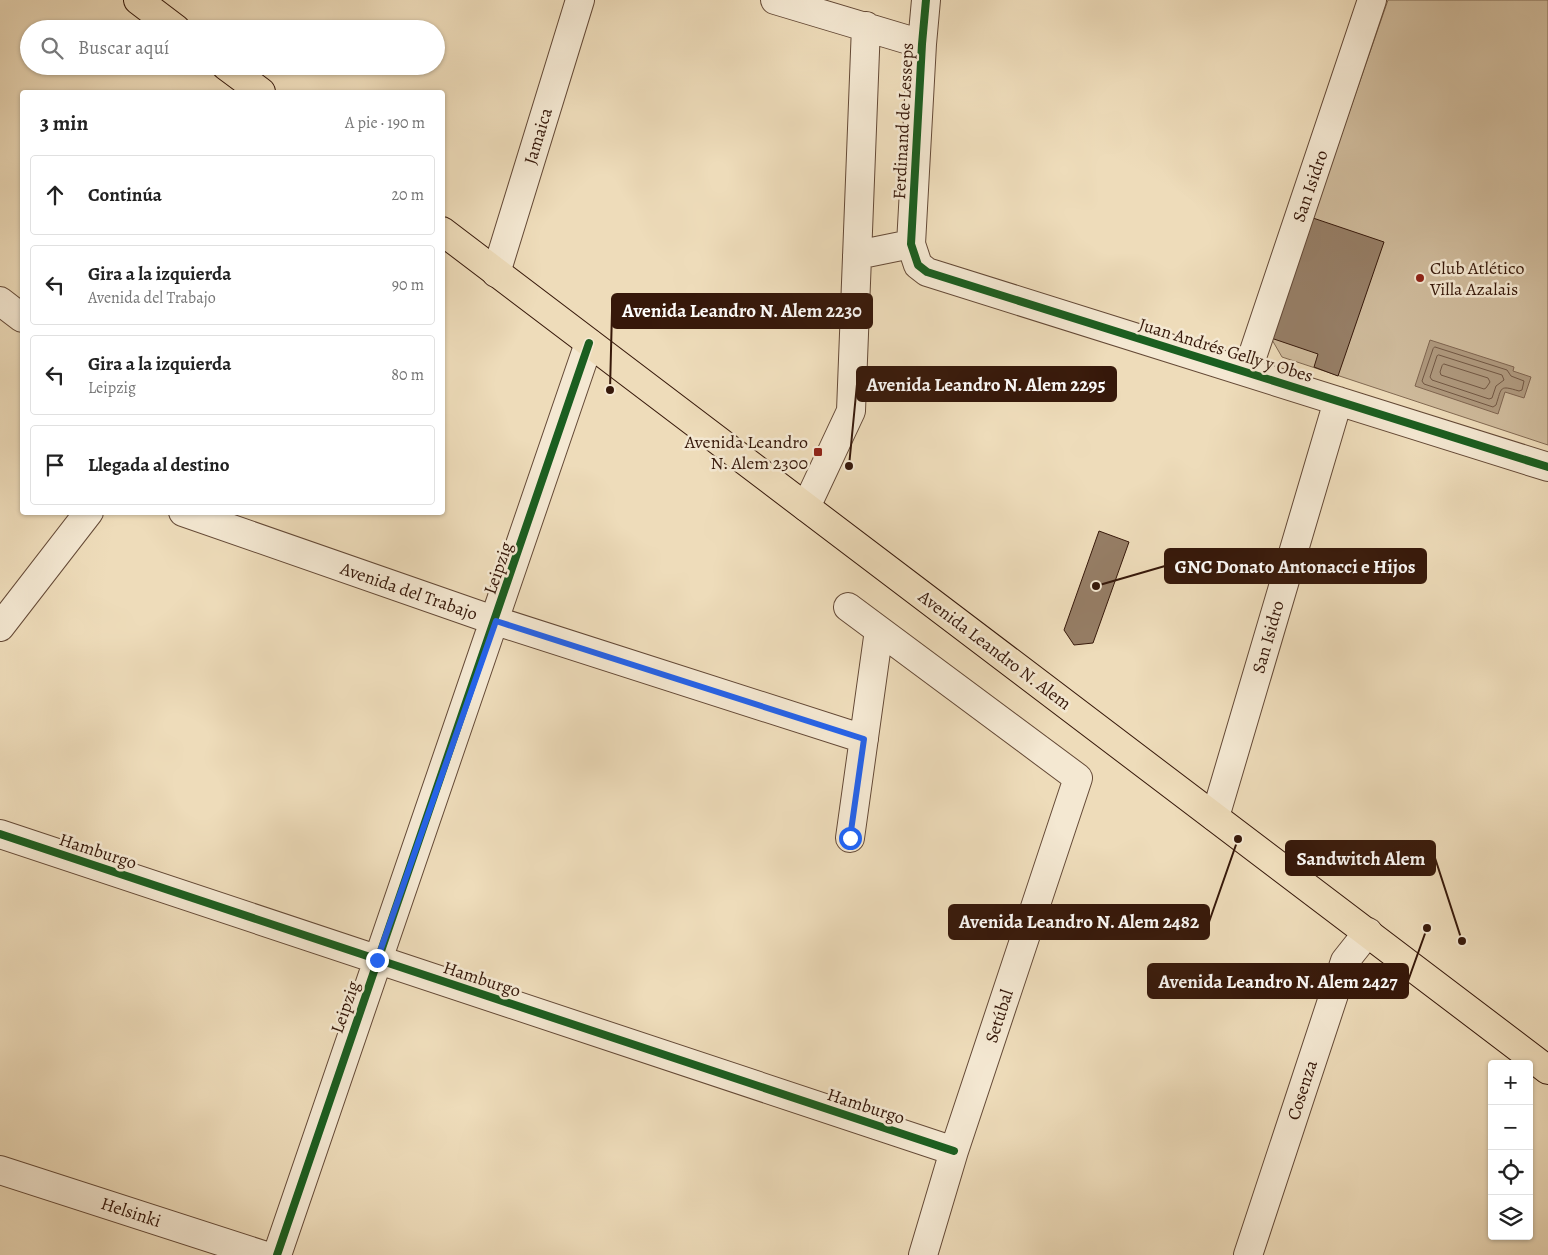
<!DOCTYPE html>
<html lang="es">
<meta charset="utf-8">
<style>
:root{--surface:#fff;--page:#f6f6f6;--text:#222;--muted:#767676;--line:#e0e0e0}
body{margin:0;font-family:Alegreya,serif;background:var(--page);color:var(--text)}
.controls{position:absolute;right:15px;bottom:15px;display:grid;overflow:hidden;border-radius:5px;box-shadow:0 1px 4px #0004}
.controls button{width:45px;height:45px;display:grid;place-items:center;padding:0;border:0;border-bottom:1px solid var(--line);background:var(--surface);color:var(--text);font:25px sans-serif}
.stop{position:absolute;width:15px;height:15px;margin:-11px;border:4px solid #2563eb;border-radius:50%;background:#fff}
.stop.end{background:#2563eb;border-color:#fff;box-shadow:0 1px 5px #0008}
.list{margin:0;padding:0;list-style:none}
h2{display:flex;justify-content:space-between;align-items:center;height:65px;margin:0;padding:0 20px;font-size:21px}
h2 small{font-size:16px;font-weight:400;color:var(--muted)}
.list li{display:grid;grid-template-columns:32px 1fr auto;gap:15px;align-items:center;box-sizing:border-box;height:80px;margin:0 10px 10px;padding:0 10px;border:1px solid var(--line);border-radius:5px}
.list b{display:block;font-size:19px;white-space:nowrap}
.list p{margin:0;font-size:16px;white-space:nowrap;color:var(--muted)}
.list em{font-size:16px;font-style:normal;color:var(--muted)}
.icon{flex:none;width:28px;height:28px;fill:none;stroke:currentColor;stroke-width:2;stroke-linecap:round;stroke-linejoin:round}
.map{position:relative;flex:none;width:1548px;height:1255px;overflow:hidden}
.search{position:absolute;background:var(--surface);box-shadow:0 1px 4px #0004;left:20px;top:20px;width:425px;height:55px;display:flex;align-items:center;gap:12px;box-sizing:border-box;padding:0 18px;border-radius:28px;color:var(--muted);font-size:19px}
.panel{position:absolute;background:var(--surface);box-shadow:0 1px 4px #0004;left:20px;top:90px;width:425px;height:425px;border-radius:5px}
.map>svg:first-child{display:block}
</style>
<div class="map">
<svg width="1548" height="1255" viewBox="0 0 1548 1255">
<rect width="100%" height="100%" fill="#eedcba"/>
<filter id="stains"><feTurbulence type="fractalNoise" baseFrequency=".004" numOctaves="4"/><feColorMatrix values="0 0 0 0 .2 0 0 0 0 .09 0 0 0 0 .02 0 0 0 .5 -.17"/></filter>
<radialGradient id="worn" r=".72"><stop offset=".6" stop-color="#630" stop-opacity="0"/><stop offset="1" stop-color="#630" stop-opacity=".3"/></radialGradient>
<path fill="#cfbb9c" stroke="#826a53" d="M 1388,0 L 1548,0 L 1548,445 L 1282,357 L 1271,338 Z"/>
<path fill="#af997e" stroke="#7f6550" d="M 1430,340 L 1514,367 L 1513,371 L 1531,377 L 1524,398 L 1505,392 L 1498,414 L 1415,386 Z"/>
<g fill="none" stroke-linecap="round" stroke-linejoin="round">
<path stroke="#725844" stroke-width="1" d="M 1435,347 L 1507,370 L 1511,376 L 1524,381 L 1522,390 L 1519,391 C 1499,385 1502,387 1496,405 L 1493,407 L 1424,384 L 1422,381 L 1433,349 Z
M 1439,355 L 1502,375 L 1504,380 L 1496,386 L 1492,398 L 1489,399 L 1432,380 L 1430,377 L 1437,356 Z
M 1444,364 L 1488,378 L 1490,382 L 1486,388 L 1484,389 L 1441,375 L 1440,372 L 1442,366 Z"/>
</g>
<path fill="#967e66" stroke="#36180a" d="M 1313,218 L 1384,242 L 1338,376 L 1314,367 L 1318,354 L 1271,338 Z
M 1099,531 L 1129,542 L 1093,643 L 1074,645 L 1064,630 Z"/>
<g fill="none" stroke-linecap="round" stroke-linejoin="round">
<defs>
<path id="minor" d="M 775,0 L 922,44
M 926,0 L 922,44 L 911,244 L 918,265 L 927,272 L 1548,467
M 857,255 L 911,244
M 496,273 L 580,0
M 0,301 L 22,318
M 1247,372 L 1372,0
M 806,507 L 851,411 L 866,26
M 183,512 L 496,621 L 864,739
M 848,607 L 1078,778 L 954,1151 L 923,1255
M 0,627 L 89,512
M 1215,817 L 1338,401
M 0,834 L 954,1151
M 850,838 L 879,630
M 0,1170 L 263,1255
M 277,1255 C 380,951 487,648 589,343
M 1248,1255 L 1345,961 L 1368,932"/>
<path id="major" d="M 138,0 L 176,29
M 226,66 L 261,92
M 442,231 L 1548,1070"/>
</defs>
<use href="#minor" stroke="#644936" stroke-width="30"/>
<use href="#major" stroke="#36180a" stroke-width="30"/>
<use href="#minor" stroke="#f4e8d2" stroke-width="28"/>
<use href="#major" stroke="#eedcba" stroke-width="28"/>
<defs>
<path id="cycleway" d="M 926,0 L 922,44 L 911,244 L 918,265 L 927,272 L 1548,467
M 0,834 L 954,1151
M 277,1255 C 380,951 487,648 589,343"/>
</defs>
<use href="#cycleway" stroke="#f4e8d2" stroke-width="11"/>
<use href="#cycleway" stroke="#1b5e20" stroke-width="8"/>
</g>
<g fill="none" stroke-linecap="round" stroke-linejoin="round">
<path stroke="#2563eb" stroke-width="6" d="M 377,960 L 496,621 L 864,739 L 850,838"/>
</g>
<g fill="#8f2418" stroke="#f4e8d2" stroke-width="2">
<circle cx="1420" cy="278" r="5"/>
<rect x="813" y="447" width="10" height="10" rx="2.5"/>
</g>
<g text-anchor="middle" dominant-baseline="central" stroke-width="5" stroke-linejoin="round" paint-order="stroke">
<g font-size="18" fill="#36180a" stroke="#f4e8d2">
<text transform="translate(903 121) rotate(-87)">Ferdinand de Lesseps</text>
<text transform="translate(538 136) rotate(-73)">Jamaica</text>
<text transform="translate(1310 186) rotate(-71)">San Isidro</text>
<text transform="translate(1226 350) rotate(17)">Juan Andrés Gelly y Obes</text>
<text transform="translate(498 568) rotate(-71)">Leipzig</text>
<text transform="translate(409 591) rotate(19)">Avenida del Trabajo</text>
<text transform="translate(1268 637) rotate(-74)">San Isidro</text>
<text transform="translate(995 650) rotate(37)">Avenida Leandro N. Alem</text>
<text transform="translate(98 851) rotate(18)">Hamburgo</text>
<text transform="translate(482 979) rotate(18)">Hamburgo</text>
<text transform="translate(345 1007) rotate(-71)">Leipzig</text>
<text transform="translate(999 1016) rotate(-72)">Setúbal</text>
<text transform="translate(1302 1090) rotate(-72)">Cosenza</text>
<text transform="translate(866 1106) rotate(18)">Hamburgo</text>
<text transform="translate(131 1212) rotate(18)">Helsinki</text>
</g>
<g font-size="18" fill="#36180a" stroke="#f4e8d2" text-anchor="start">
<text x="1430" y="268">Club Atlético<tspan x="1430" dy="21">Villa Azalais</tspan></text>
<text x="808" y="442" text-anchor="end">Avenida Leandro<tspan x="808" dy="21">N. Alem 2300</tspan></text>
</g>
</g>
<path fill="none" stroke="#36180a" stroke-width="2" d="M610 390L612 311M849 466L857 384M1096 586L1165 566M1462 941L1435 858M1238 839L1209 922M1427 928L1408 981"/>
<g fill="#36180a" stroke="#f4e8d2" stroke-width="2">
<circle cx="610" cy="390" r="5"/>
<circle cx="849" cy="466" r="5"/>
<circle cx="1096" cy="586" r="5"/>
<circle cx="1462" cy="941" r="5"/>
<circle cx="1238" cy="839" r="5"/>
<circle cx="1427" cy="928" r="5"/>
</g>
<g fill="#36180a" stroke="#36180a" stroke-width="2">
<rect x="612" y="294" width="260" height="34" rx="5"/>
<rect x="857" y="367" width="259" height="34" rx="5"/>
<rect x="1165" y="549" width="261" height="34" rx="5"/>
<rect x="1286" y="841" width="149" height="34" rx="5"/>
<rect x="949" y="905" width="260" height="34" rx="5"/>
<rect x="1148" y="964" width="260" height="34" rx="5"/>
</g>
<g font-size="19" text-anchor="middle" font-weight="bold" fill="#fff">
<text x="742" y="317">Avenida Leandro N. Alem 2230</text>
<text x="986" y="391">Avenida Leandro N. Alem 2295</text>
<text x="1295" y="573">GNC Donato Antonacci e Hijos</text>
<text x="1361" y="865">Sandwitch Alem</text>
<text x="1079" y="928">Avenida Leandro N. Alem 2482</text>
<text x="1278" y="988">Avenida Leandro N. Alem 2427</text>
</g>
<rect width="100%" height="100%" filter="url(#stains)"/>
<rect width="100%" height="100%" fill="url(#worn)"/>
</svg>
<div class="controls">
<button>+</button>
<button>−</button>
<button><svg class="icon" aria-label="locate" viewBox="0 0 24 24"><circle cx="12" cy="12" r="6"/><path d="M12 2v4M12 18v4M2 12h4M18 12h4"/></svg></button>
<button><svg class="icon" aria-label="layers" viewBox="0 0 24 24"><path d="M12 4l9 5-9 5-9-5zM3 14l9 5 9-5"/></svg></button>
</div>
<div class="stop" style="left:850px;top:838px"></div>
<div class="stop end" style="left:377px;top:960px"></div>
<div class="search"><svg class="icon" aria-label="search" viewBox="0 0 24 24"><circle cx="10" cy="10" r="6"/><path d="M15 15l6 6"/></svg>Buscar aquí</div>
<section class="panel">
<h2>3 min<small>A pie · 190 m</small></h2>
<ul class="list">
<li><svg class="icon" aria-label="ahead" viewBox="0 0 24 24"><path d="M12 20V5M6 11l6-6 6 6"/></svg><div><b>Continúa</b></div><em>20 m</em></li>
<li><svg class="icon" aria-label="left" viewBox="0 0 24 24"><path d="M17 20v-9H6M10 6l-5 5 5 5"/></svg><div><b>Gira a la izquierda</b><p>Avenida del Trabajo</p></div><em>90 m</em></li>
<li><svg class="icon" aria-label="left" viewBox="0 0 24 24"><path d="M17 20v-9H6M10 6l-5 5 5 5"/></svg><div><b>Gira a la izquierda</b><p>Leipzig</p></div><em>80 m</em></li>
<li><svg class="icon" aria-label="arrive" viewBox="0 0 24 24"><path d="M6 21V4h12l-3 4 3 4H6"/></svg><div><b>Llegada al destino</b></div></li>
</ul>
</section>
</div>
